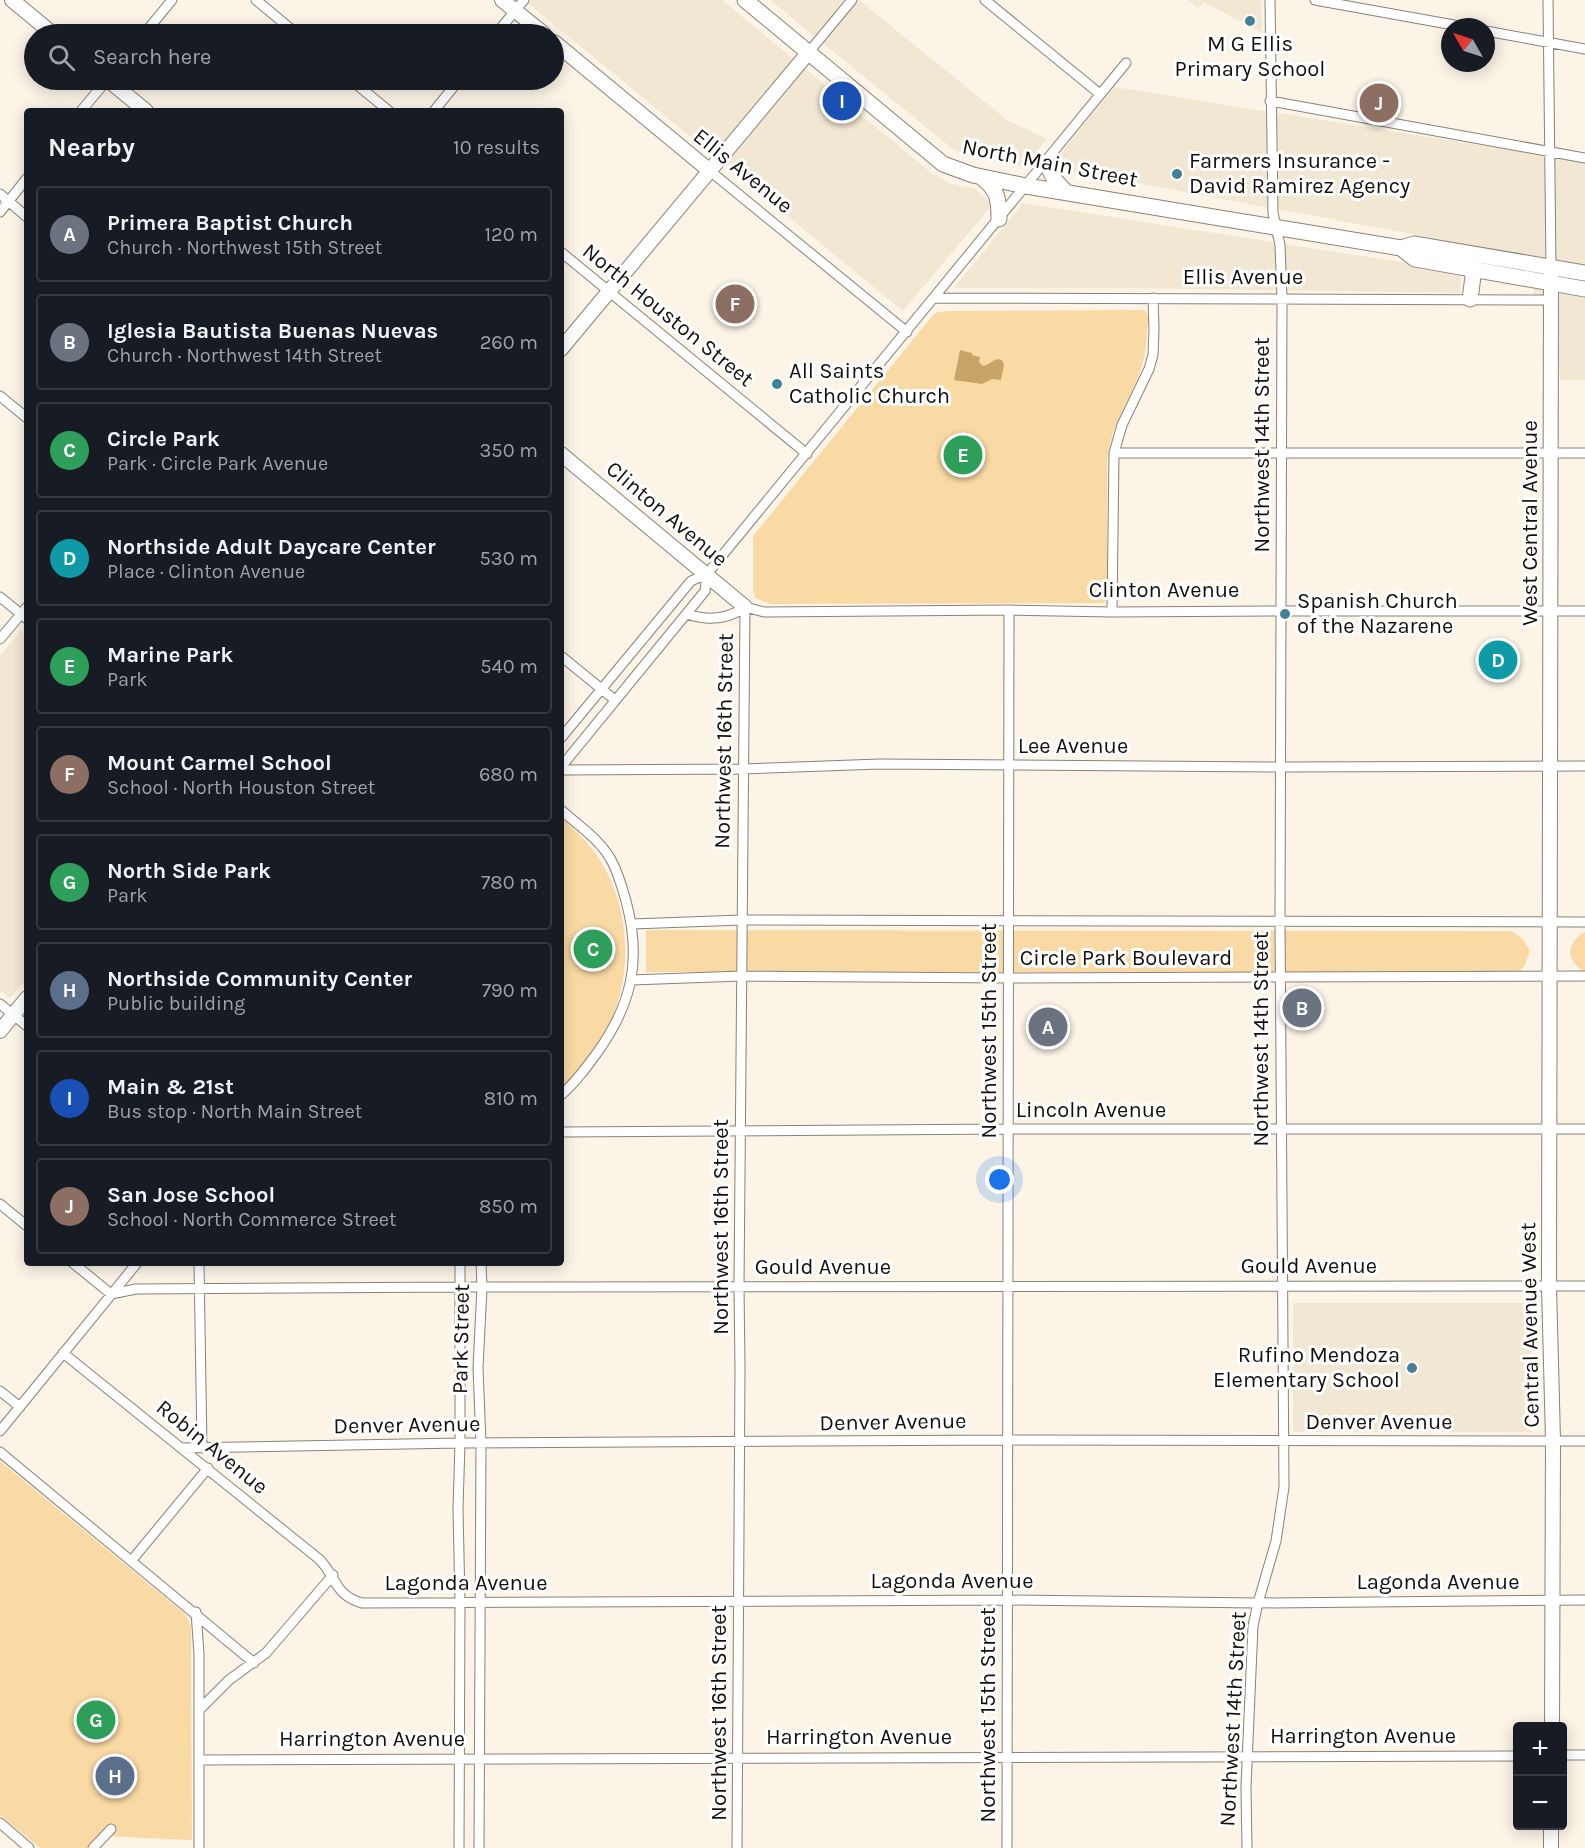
<!DOCTYPE html>
<meta charset="utf-8">
<style>
:root{--surface:#171b24;--page:#20242c;--text:#f1f3f6;--muted:#9ea1a6;--line:#363941;--accent:#d93025}
body{margin:0;font-family:Karla,sans-serif;background:var(--page);color:var(--text)}
.controls{position:absolute;right:18px;bottom:18px;display:grid;overflow:hidden;border-radius:6px;box-shadow:0 3px 15px #0003}
.controls button{width:54px;height:54px;display:grid;place-items:center;padding:0;border:0;border-bottom:2px solid var(--line);background:var(--surface);color:var(--text);font:30px sans-serif}
.compass{position:absolute;left:1441px;top:18px;width:54px;height:54px;border-radius:50%;background:var(--surface);box-shadow:0 3px 15px #0003;rotate:309deg}
.you{position:absolute;left:1000px;top:1180px;width:21px;height:21px;margin:-15px;border:4px solid #fff;border-radius:50%;background:#1a73e8;box-shadow:0 0 0 9px #1a73e833}
.badge{display:grid;place-items:center;width:39px;height:39px;border-radius:50%;background:var(--accent);color:#fff;font-size:20px;font-weight:700}
.pin{position:absolute;translate:-50% -50%;border:3px solid #fff;box-shadow:0 2px 6px #0006}
.list{margin:0;padding:0;list-style:none}
h2{display:flex;justify-content:space-between;align-items:center;height:78px;margin:0;padding:0 24px;font-size:26px}
h2 small{font-size:20px;font-weight:400;color:var(--muted)}
.list li{display:grid;grid-template-columns:39px 1fr auto;gap:18px;align-items:center;box-sizing:border-box;height:96px;margin:0 12px 12px;padding:0 12px;border:2px solid var(--line);border-radius:6px}
.list b{display:block;font-size:22px;white-space:nowrap}
.list p{margin:0;font-size:20px;white-space:nowrap;color:var(--muted)}
.list em{font-size:20px;font-style:normal;color:var(--muted)}
.icon{flex:none;width:33px;height:33px;fill:none;stroke:currentColor;stroke-width:2;stroke-linecap:round;stroke-linejoin:round}
.map{position:relative;flex:none;width:1585px;height:1848px;overflow:hidden}
.search{position:absolute;background:var(--surface);box-shadow:0 3px 15px #0003;left:24px;top:24px;width:540px;height:66px;display:flex;align-items:center;gap:15px;box-sizing:border-box;padding:0 21px;border-radius:33px;color:var(--muted);font-size:22px}
.panel{position:absolute;background:var(--surface);box-shadow:0 3px 15px #0003;left:24px;top:108px;width:540px;height:1158px;border-radius:6px}
.map>svg:first-child{display:block}
</style>
<div class="map">
<svg width="1585" height="1848" viewBox="0 0 1585 1848">
<rect width="100%" height="100%" fill="#fcf4e7"/>
<path fill="#f2e7d3" d="M 524,0 L 722,0 L 930,172 L 949,183 L 975,189 L 993,204 L 903,311 Z
M 770,0 L 859,0 L 1007,120 L 1047,139 L 1023,167 L 983,159 L 954,150 Z
M 1188,0 L 1261,0 L 1262,33 L 1204,2 L 1198,8 Z
M 1114,87 L 1585,162 L 1585,380 L 1561,380 L 1551,320 L 1534,294 L 1535,257 L 1050,167 Z
M 1023,203 L 1400,262 L 1461,274 L 1460,293 L 1133,288 L 954,288 Z
M 21,630 L 27,636 L 27,978 L 10,998 L 0,990 L 0,656 Z
M 1293,1303 L 1531,1303 L 1531,1432 L 1293,1432 Z"/>
<path fill="#fadaa4" d="M 1144,310 C 1150,315 1148,323 1147,331 C 1146,373 1132,387 1117,423 C 1111,436 1109,449 1107,463 L 1107,599 L 1104,603 L 771,604 L 755,598 L 753,590 L 753,536 L 933,315 L 938,312 L 947,311 Z
M 561,817 C 573,829 586,840 596,854 C 633,908 635,982 602,1038 C 591,1057 577,1073 561,1088 Z
M 646,930 L 1512,931 L 1523,939 L 1530,951 L 1525,965 L 1518,972 L 646,972 Z
M 1585,932 L 1585,971 C 1565,963 1566,941 1585,932 Z
M 0,1461 L 185,1614 L 191,1625 L 192,1840 L 99,1836 L 87,1848 L 40,1848 L 0,1815 Z"/>
<path fill="#c7a569" d="M 960,350 L 972,353 L 972,355 L 980,357 L 979,362 L 983,366 C 991,365 993,357 1002,360 L 1004,365 L 1001,380 L 992,379 L 982,384 L 954,380 Z"/>
<g fill="none" stroke-linecap="round" stroke-linejoin="round">
<defs>
<path id="street" d="M 256,0 L 297,34
M 985,0 L 1100,94
M 1315,0 L 1465,27
M 1548,0 L 1551,268
M 1486,31 L 1585,49
M 144,34 L 172,0
M 496,34 L 524,0
M 808,53 L 852,0
M 351,80 L 389,111
M 1270,101 L 1585,158
M 81,111 L 107,80
M 434,111 L 459,80
M 710,171 L 907,332
M 0,194 L 27,217
M 0,212 L 27,178
M 561,252 L 807,454
M 935,298 L 1551,300
M 0,396 L 27,418
M 1114,453 L 1585,453
M 0,597 L 27,619
M 745,607 L 764,612 L 1009,610 L 1112,612 L 1281,611 L 1585,611
M 1112,612 L 1114,453 L 1122,425 L 1149,369 L 1153,355 L 1154,329 L 1153,298
M 687,614 C 708,621 727,620 745,607
M 0,639 L 27,607
M 561,656 L 615,700
M 561,738 L 691,581 L 707,574 L 1126,63
M 561,767 L 705,591 L 707,574
M 561,770 L 743,769 L 880,764 L 1280,767 L 1585,766
M 561,810 C 577,824 599,839 610,858 C 618,871 622,887 626,901 C 642,960 632,1004 597,1053 C 586,1068 575,1083 561,1095
M 632,924 L 742,920 L 1585,922
M 631,980 L 742,976 L 1009,978 L 1585,976
M 0,1004 L 27,1026
M 561,1132 L 1008,1129 L 1585,1129
M 0,1204 L 27,1226
M 73,1263 L 111,1294 L 136,1289 L 460,1287 L 1585,1286
M 199,1263 L 202,1448
M 63,1353 L 319,1559 C 337,1577 334,1595 362,1603 L 1007,1600 L 1258,1603 L 1585,1600
M 0,1391 L 20,1407
M 0,1431 L 137,1263
M 182,1448 L 460,1443 L 1008,1440 L 1585,1441
M 0,1452 L 254,1663
M 132,1560 L 208,1468
M 196,1612 L 199,1654 L 199,1848
M 199,1710 L 229,1680 L 266,1653 L 333,1575
M 1562,1755 L 1585,1755
M 200,1760 L 1518,1756
M 0,1823 L 29,1848
M 93,1848 L 111,1829
M 459,1848 L 460,1602 L 458,1508 L 460,1443 L 460,1263
M 479,1848 L 481,1443 L 478,1368 L 482,1287 L 481,1263
M 737,1848 L 740,1368 L 739,1286 L 745,607
M 1007,1848 L 1009,610
M 1247,1848 L 1246,1787 L 1253,1626 L 1258,1603 L 1276,1541 L 1284,1487 L 1280,921 L 1282,298 L 1280,245 L 1273,213 L 1270,0"/>
<path id="secondary" d="M 12,0 L 53,34
M 502,0 L 544,34
M 554,42 L 710,171
M 108,80 L 146,111
M 1551,273 L 1549,1286 L 1553,1440 L 1552,1726
M 561,349 L 808,53
M 561,454 L 745,607
M 0,1031 L 27,998
M 1551,1848 L 1551,1826"/>
<path id="primary" d="M 745,0 L 943,164 L 973,175 L 1026,186 L 1401,248 L 1414,244 L 1585,273
M 1046,162 L 1054,179 L 1065,191
M 981,177 C 998,190 999,199 999,219
M 1401,248 L 1415,259 L 1585,289
M 1470,299 L 1474,269"/>
</defs>
<use href="#street" stroke="#898276" stroke-width="11"/>
<use href="#secondary" stroke="#898276" stroke-width="16"/>
<use href="#primary" stroke="#898276" stroke-width="17"/>
<use href="#street" stroke="#fff" stroke-width="9"/>
<use href="#secondary" stroke="#fff" stroke-width="14"/>
<use href="#primary" stroke="#fff" stroke-width="15"/>
</g>
<g fill="#418194" stroke="#fff" stroke-width="2">
<circle cx="1250" cy="21" r="6"/>
<circle cx="1177" cy="174" r="6"/>
<circle cx="777" cy="384" r="6"/>
<circle cx="1285" cy="614" r="6"/>
<circle cx="1412" cy="1368" r="6"/>
</g>
<g text-anchor="middle" dominant-baseline="central" stroke-width="6" stroke-linejoin="round" paint-order="stroke">
<g font-size="22" fill="#13100c" stroke="#fff" text-anchor="start">
<text x="1250" y="44" text-anchor="middle">M G Ellis<tspan x="1250" dy="25">Primary School</tspan></text>
<text x="1189" y="161">Farmers Insurance -<tspan x="1189" dy="25">David Ramirez Agency</tspan></text>
<text x="789" y="371">All Saints<tspan x="789" dy="25">Catholic Church</tspan></text>
<text x="1297" y="601">Spanish Church<tspan x="1297" dy="25">of the Nazarene</tspan></text>
<text x="1400" y="1355" text-anchor="end">Rufino Mendoza<tspan x="1400" dy="25">Elementary School</tspan></text>
</g>
<g font-size="22" fill="#13100c" stroke="#fff">
<text transform="translate(1050 163) rotate(11)">North Main Street</text>
<text transform="translate(743 171) rotate(39)">Ellis Avenue</text>
<text x="1243" y="277">Ellis Avenue</text>
<text transform="translate(668 315) rotate(39)">North Houston Street</text>
<text transform="translate(1262 445) rotate(-90)">Northwest 14th Street</text>
<text transform="translate(667 514) rotate(40)">Clinton Avenue</text>
<text transform="translate(1530 523) rotate(-90)">West Central Avenue</text>
<text x="1164" y="590">Clinton Avenue</text>
<text transform="translate(724 741) rotate(-89)">Northwest 16th Street</text>
<text x="1073" y="746">Lee Avenue</text>
<text x="1126" y="958">Circle Park Boulevard</text>
<text transform="translate(989 1031) rotate(-90)">Northwest 15th Street</text>
<text transform="translate(1261 1039) rotate(-90)">Northwest 14th Street</text>
<text x="1091" y="1110">Lincoln Avenue</text>
<text transform="translate(721 1227) rotate(-90)">Northwest 16th Street</text>
<text x="1309" y="1266">Gould Avenue</text>
<text x="823" y="1267">Gould Avenue</text>
<text transform="translate(1530 1325) rotate(-91)">Central Avenue West</text>
<text transform="translate(461 1339) rotate(-89)">Park Street</text>
<text transform="translate(893 1422) rotate(-1)">Denver Avenue</text>
<text x="1379" y="1422">Denver Avenue</text>
<text transform="translate(407 1425) rotate(-1)">Denver Avenue</text>
<text transform="translate(212 1447) rotate(39)">Robin Avenue</text>
<text x="952" y="1581">Lagonda Avenue</text>
<text x="1438" y="1582">Lagonda Avenue</text>
<text x="466" y="1583">Lagonda Avenue</text>
<text transform="translate(719 1713) rotate(-90)">Northwest 16th Street</text>
<text transform="translate(988 1715) rotate(-90)">Northwest 15th Street</text>
<text transform="translate(1233 1719) rotate(-87)">Northwest 14th Street</text>
<text x="1363" y="1736">Harrington Avenue</text>
<text x="859" y="1737">Harrington Avenue</text>
<text x="372" y="1739">Harrington Avenue</text>
</g>
</g>
</svg>
<div class="controls">
<button>+</button>
<button>−</button>
</div>
<svg class="compass" viewBox="-18 -18 36 36"><path d="M0-13l5 13h-10z" fill="#e53935"/><path d="M0 13l5-13h-10z" fill="#9ea1a6"/></svg>
<div class="you"></div>
<div class="pin badge" style="left:1048px;top:1027px;background:#6b7280">A</div>
<div class="pin badge" style="left:1302px;top:1008px;background:#6b7280">B</div>
<div class="pin badge" style="left:593px;top:949px;background:#2e9e5b">C</div>
<div class="pin badge" style="left:1498px;top:660px;background:#0f9aa8">D</div>
<div class="pin badge" style="left:963px;top:455px;background:#2e9e5b">E</div>
<div class="pin badge" style="left:735px;top:304px;background:#8d6e63">F</div>
<div class="pin badge" style="left:96px;top:1720px;background:#2e9e5b">G</div>
<div class="pin badge" style="left:115px;top:1776px;background:#5c6f8a">H</div>
<div class="pin badge" style="left:842px;top:101px;background:#1a4fb4">I</div>
<div class="pin badge" style="left:1379px;top:103px;background:#8d6e63">J</div>
<div class="search"><svg class="icon" aria-label="search" viewBox="0 0 24 24"><circle cx="10" cy="10" r="6"/><path d="M15 15l6 6"/></svg>Search here</div>
<section class="panel">
<h2>Nearby<small>10 results</small></h2>
<ul class="list">
<li><span class="badge" style="background:#6b7280">A</span><div><b>Primera Baptist Church</b><p>Church · Northwest 15th Street</p></div><em>120 m</em></li>
<li><span class="badge" style="background:#6b7280">B</span><div><b>Iglesia Bautista Buenas Nuevas</b><p>Church · Northwest 14th Street</p></div><em>260 m</em></li>
<li><span class="badge" style="background:#2e9e5b">C</span><div><b>Circle Park</b><p>Park · Circle Park Avenue</p></div><em>350 m</em></li>
<li><span class="badge" style="background:#0f9aa8">D</span><div><b>Northside Adult Daycare Center</b><p>Place · Clinton Avenue</p></div><em>530 m</em></li>
<li><span class="badge" style="background:#2e9e5b">E</span><div><b>Marine Park</b><p>Park</p></div><em>540 m</em></li>
<li><span class="badge" style="background:#8d6e63">F</span><div><b>Mount Carmel School</b><p>School · North Houston Street</p></div><em>680 m</em></li>
<li><span class="badge" style="background:#2e9e5b">G</span><div><b>North Side Park</b><p>Park</p></div><em>780 m</em></li>
<li><span class="badge" style="background:#5c6f8a">H</span><div><b>Northside Community Center</b><p>Public building</p></div><em>790 m</em></li>
<li><span class="badge" style="background:#1a4fb4">I</span><div><b>Main &amp; 21st</b><p>Bus stop · North Main Street</p></div><em>810 m</em></li>
<li><span class="badge" style="background:#8d6e63">J</span><div><b>San Jose School</b><p>School · North Commerce Street</p></div><em>850 m</em></li>
</ul>
</section>
</div>
